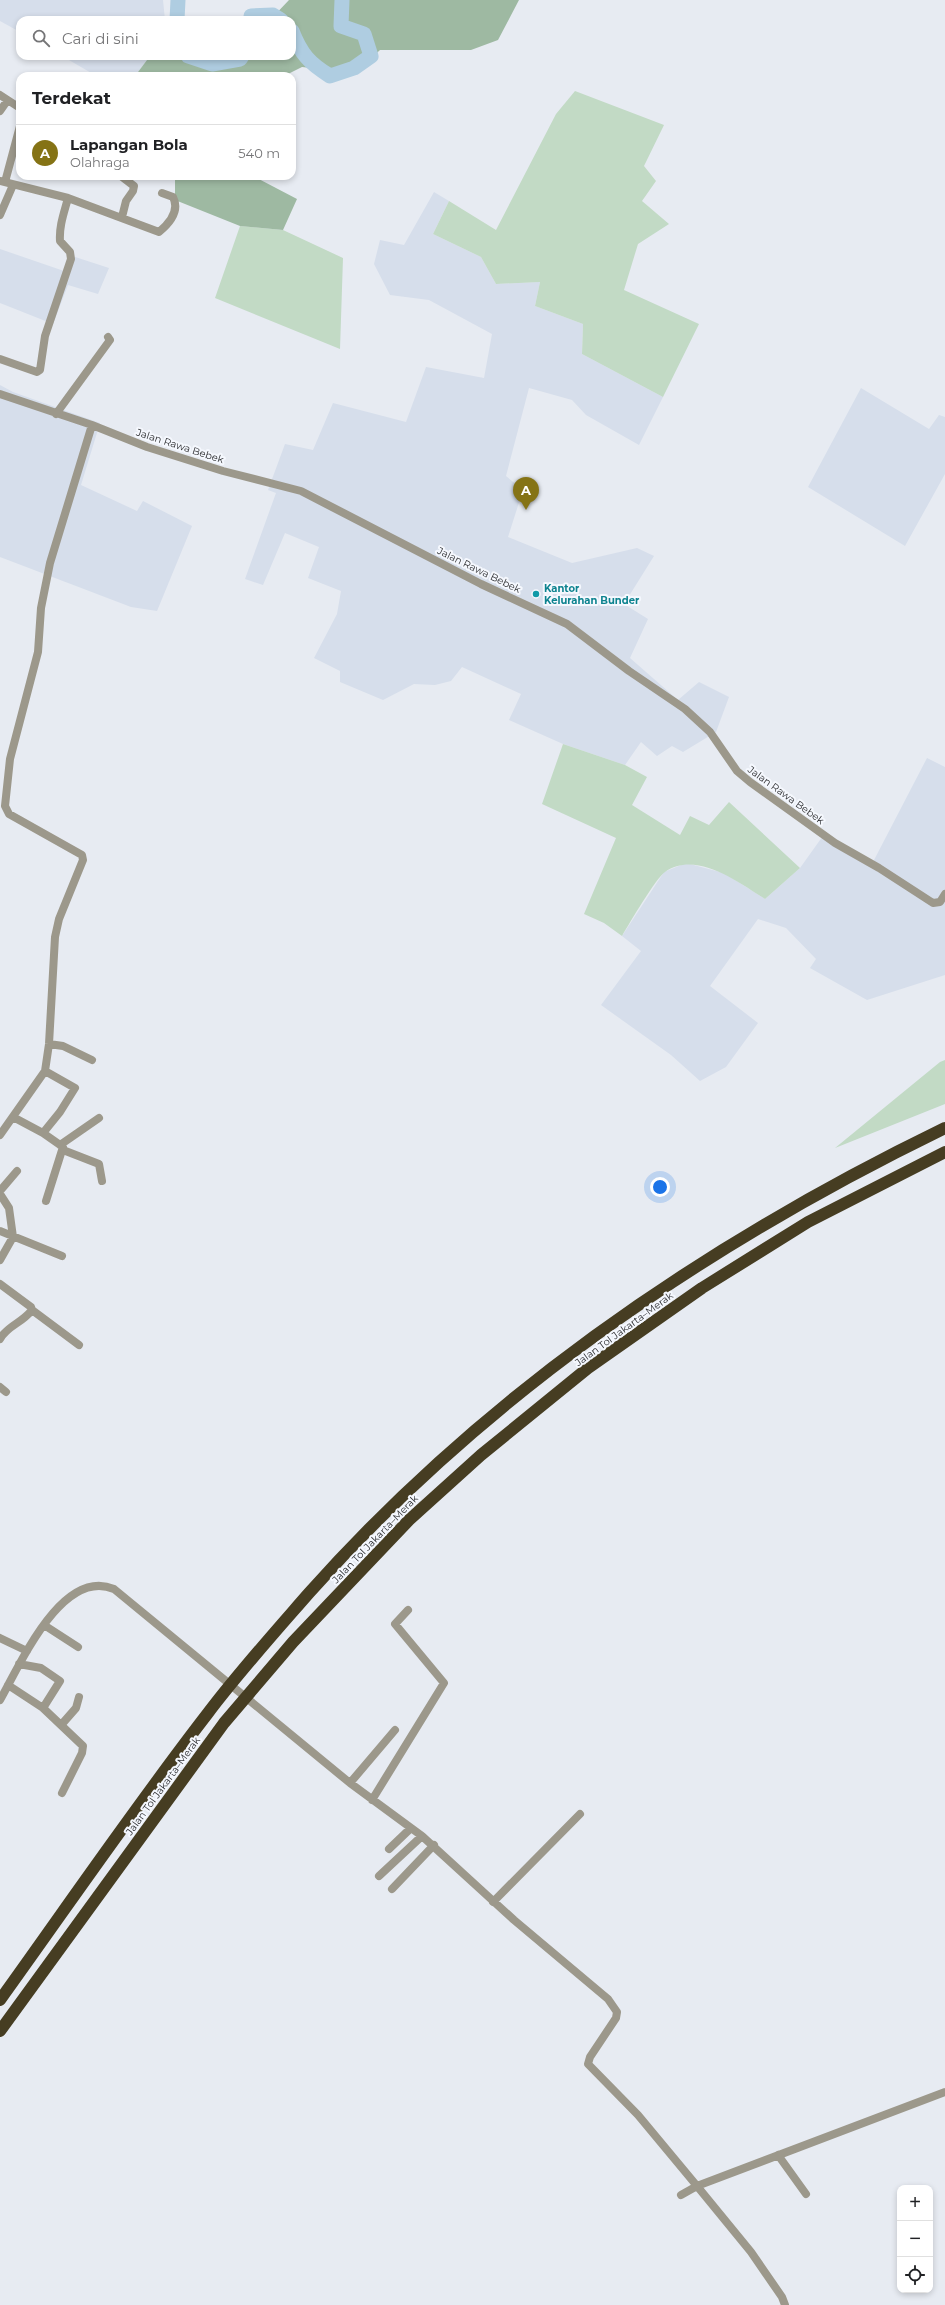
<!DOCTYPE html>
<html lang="id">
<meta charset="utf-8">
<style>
:root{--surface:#fff;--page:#f2f2f2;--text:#202124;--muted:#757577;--line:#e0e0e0;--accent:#857315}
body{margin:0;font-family:Montserrat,sans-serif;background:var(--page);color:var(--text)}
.controls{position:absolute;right:12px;bottom:12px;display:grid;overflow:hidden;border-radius:8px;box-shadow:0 2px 6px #0003}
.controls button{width:36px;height:36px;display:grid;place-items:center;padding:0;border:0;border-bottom:1px solid var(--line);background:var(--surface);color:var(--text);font:20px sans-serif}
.you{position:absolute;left:660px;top:1187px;width:14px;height:14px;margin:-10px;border:3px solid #fff;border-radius:50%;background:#1a73e8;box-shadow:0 0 0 6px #1a73e833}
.badge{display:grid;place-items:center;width:26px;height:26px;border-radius:50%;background:var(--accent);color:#fff;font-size:13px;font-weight:700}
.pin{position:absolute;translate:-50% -33px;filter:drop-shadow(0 1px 2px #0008)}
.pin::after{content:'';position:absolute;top:21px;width:14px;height:12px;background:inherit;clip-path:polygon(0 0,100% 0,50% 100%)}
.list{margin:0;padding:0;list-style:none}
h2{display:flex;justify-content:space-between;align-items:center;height:52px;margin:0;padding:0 16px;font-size:17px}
h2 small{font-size:13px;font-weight:400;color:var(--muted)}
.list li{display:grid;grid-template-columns:26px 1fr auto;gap:12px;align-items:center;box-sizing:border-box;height:56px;padding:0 16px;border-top:1px solid var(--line)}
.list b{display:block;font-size:15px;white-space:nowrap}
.list p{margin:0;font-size:13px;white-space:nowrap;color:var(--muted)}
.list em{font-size:13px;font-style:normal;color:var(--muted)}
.icon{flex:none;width:22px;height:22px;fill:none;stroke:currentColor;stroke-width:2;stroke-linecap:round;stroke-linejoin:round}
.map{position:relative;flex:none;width:945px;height:2305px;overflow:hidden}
.search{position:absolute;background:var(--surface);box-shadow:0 2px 6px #0003;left:16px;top:16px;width:280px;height:44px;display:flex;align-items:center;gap:10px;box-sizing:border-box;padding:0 14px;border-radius:12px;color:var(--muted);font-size:15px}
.panel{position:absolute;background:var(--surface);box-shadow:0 2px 6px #0003;left:16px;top:72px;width:280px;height:108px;border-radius:12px}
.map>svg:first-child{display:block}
</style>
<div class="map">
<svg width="945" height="2305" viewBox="0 0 945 2305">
<rect width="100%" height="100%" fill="#e7ebf2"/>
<path fill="#d6deeb" d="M 0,0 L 163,0 L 165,20 L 20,20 L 20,32 L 0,21 Z
M 62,56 L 150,56 L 135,76 L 92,76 L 93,74 Z
M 434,192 L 449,201 L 433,234 L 481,257 L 496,284 L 540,282 L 535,306 L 583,324 L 582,354 L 663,397 L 639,445 L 586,415 L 572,400 L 529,388 L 506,476 L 523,490 L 508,537 L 572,563 L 637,548 L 654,556 L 624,604 L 648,619 L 630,658 L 678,700 L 699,682 L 729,697 L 716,732 L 683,752 L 672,746 L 657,756 L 641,742 L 625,765 L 563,744 L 509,720 L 521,694 L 462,667 L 451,681 L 435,685 L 414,684 L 383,700 L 340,682 L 340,671 L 314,658 L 337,614 L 341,591 L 308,578 L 319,547 L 285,533 L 263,585 L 245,579 L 276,493 L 268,490 L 285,444 L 313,450 L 333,403 L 406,422 L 426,367 L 484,378 L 492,334 L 429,300 L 390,295 L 374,264 L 380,240 L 404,245 Z
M 0,249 L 64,271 L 69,255 L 109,268 L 98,294 L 68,285 L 53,324 L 0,303 Z
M 0,385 L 13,392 L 100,423 L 81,485 L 137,511 L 143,501 L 192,526 L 157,611 L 131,607 L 0,557 Z
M 861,388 L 929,429 L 939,415 L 945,417 L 945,474 L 905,546 L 808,487 Z
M 927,758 L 945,767 L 945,975 L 867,1000 L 810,968 L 816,959 L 786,928 L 758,919 L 710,986 L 758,1023 L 726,1067 L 700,1081 L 671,1055 L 601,1005 L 641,951 L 622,936 L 664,872 L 686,863 L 724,873 L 765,899 L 800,868 L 825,833 L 873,862 Z"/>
<path fill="#c2dac5" d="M 575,91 L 664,125 L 644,166 L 656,181 L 642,201 L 669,224 L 638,244 L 624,290 L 699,324 L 663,397 L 582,354 L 583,324 L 535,306 L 540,282 L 496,284 L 481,257 L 433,234 L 449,201 L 496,230 L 556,114 Z
M 240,226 L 283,230 L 343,258 L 340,349 L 215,298 Z
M 563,744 L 625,765 L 647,777 L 632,805 L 680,835 L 690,816 L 709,825 L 729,802 L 800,868 L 765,899 C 738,882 696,850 665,872 C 656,878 629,924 622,936 L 604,923 L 584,914 L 616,838 L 542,804 Z
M 945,1060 L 945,1104 L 835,1148 L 940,1062 Z"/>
<path fill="#9eb9a2" d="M 289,0 L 519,0 L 498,40 L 471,50 L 380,50 L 356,73 L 302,67 L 284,76 L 135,76 L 150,56 L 292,56 L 292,20 L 270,20 Z
M 175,176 L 253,176 L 297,199 L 283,230 L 240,226 L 175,200 Z"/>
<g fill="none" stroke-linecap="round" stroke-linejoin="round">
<path stroke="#afcde1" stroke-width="15" d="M 177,20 L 178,0
M 251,20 L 251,16 L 273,15 L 281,20
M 292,31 C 301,54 309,63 330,76 L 354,68 L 371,56 L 364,34 L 341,26 L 342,0
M 188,56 L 212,64 L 240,59 L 242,56"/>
<path stroke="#9c988b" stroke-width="8" d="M 0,95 L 20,108
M 0,111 L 7,101
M 121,176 L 134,186 L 133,191 L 126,201 L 122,217
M 0,181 L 68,198 L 159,232 C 170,223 180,211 173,197 L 162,193
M 5,182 L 20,126
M 0,215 L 13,185
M 0,359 L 37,372 L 40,370 L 45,336 L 71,259 L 70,252 L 60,241 C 59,226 64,213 68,198
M 0,394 L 92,425 L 147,447 L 223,471 L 301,491 L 481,584 L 567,624 L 629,671 L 685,709 L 710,732 L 737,771 L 750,782 L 835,843 L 879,868 L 933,903 L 940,902 L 945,894
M 56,414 L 110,340 L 108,337
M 49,1044 L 63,1046 L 92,1060
M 13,1117 L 43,1133 L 63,1147 L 46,1201
M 43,1133 L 60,1112 L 75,1088 L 45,1071
M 0,1135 L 45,1071 L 49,1044 L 55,937 L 59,919 L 83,860 L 82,855 L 9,814 L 5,806 L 10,759 L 38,652 L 41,608 L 50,563 L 92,425
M 60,1145 L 99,1118
M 63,1150 L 99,1164 L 102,1181
M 0,1191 L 17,1171
M 0,1194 L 9,1208 L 13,1237 L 0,1260
M 0,1231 L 62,1256
M 0,1284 L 31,1307 L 32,1310 C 21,1324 8,1325 0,1339
M 32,1310 L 79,1345
M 0,1387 L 6,1392
M 44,1625 L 78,1647
M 0,1638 L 27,1651
M 19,1664 L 41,1668 L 60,1681 L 43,1708
M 8,1685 L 43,1708 L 83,1746 L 82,1753 L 62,1793
M 0,1700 C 20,1665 62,1567 114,1589 L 350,1783 L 422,1836 L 514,1920 L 608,1999 L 617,2012 L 616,2018 L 590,2057 L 588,2064 L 638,2115 L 697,2186 L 945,2092
M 62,1724 L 76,1708 L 79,1697
M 350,1783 L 395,1730
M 372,1800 L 444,1683 L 395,1624 L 408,1610
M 389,1849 L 411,1828
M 379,1876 L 422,1836
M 392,1889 L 434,1845
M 493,1902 L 580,1814
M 778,2155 L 806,2194
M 681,2195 L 697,2186 L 751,2252 L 782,2297 L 785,2305"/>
<path stroke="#463d22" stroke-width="12" d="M 0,2000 C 69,1904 136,1806 208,1713 C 239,1672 275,1632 309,1593 C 485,1395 708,1243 945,1128
M 0,2031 L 224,1723 L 293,1642 L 409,1520 L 481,1455 L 588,1368 L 702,1288 L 808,1222 L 945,1152"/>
</g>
<circle fill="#0f9aa8" stroke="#f5f8fe" stroke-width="1.5" cx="536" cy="594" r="4"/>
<g text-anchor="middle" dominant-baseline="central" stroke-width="4" stroke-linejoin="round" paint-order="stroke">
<g font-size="10" fill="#2d2e31" stroke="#f5f8fe">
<text transform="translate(180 446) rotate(18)">Jalan Rawa Bebek</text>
<text transform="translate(479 570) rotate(26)">Jalan Rawa Bebek</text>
<text transform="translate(786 795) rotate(36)">Jalan Rawa Bebek</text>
<text transform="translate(624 1329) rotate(-36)">Jalan Tol Jakarta–Merak</text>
<text transform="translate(375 1539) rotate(-46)">Jalan Tol Jakarta–Merak</text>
<text transform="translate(163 1786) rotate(-54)">Jalan Tol Jakarta–Merak</text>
</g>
<g font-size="10" font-weight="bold" fill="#0d838f" stroke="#f5f8fe" text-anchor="start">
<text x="544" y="588">Kantor<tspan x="544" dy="12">Kelurahan Bunder</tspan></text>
</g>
</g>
</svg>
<div class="controls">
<button>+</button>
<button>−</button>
<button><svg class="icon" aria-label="locate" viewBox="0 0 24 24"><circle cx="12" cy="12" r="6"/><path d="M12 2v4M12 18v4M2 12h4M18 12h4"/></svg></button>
</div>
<div class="you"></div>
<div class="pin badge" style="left:526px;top:510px">A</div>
<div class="search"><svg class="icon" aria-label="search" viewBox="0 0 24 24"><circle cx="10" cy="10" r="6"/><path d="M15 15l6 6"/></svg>Cari di sini</div>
<section class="panel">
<h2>Terdekat<small></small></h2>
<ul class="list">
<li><span class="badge">A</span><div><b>Lapangan Bola</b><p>Olahraga</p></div><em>540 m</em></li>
</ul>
</section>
</div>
